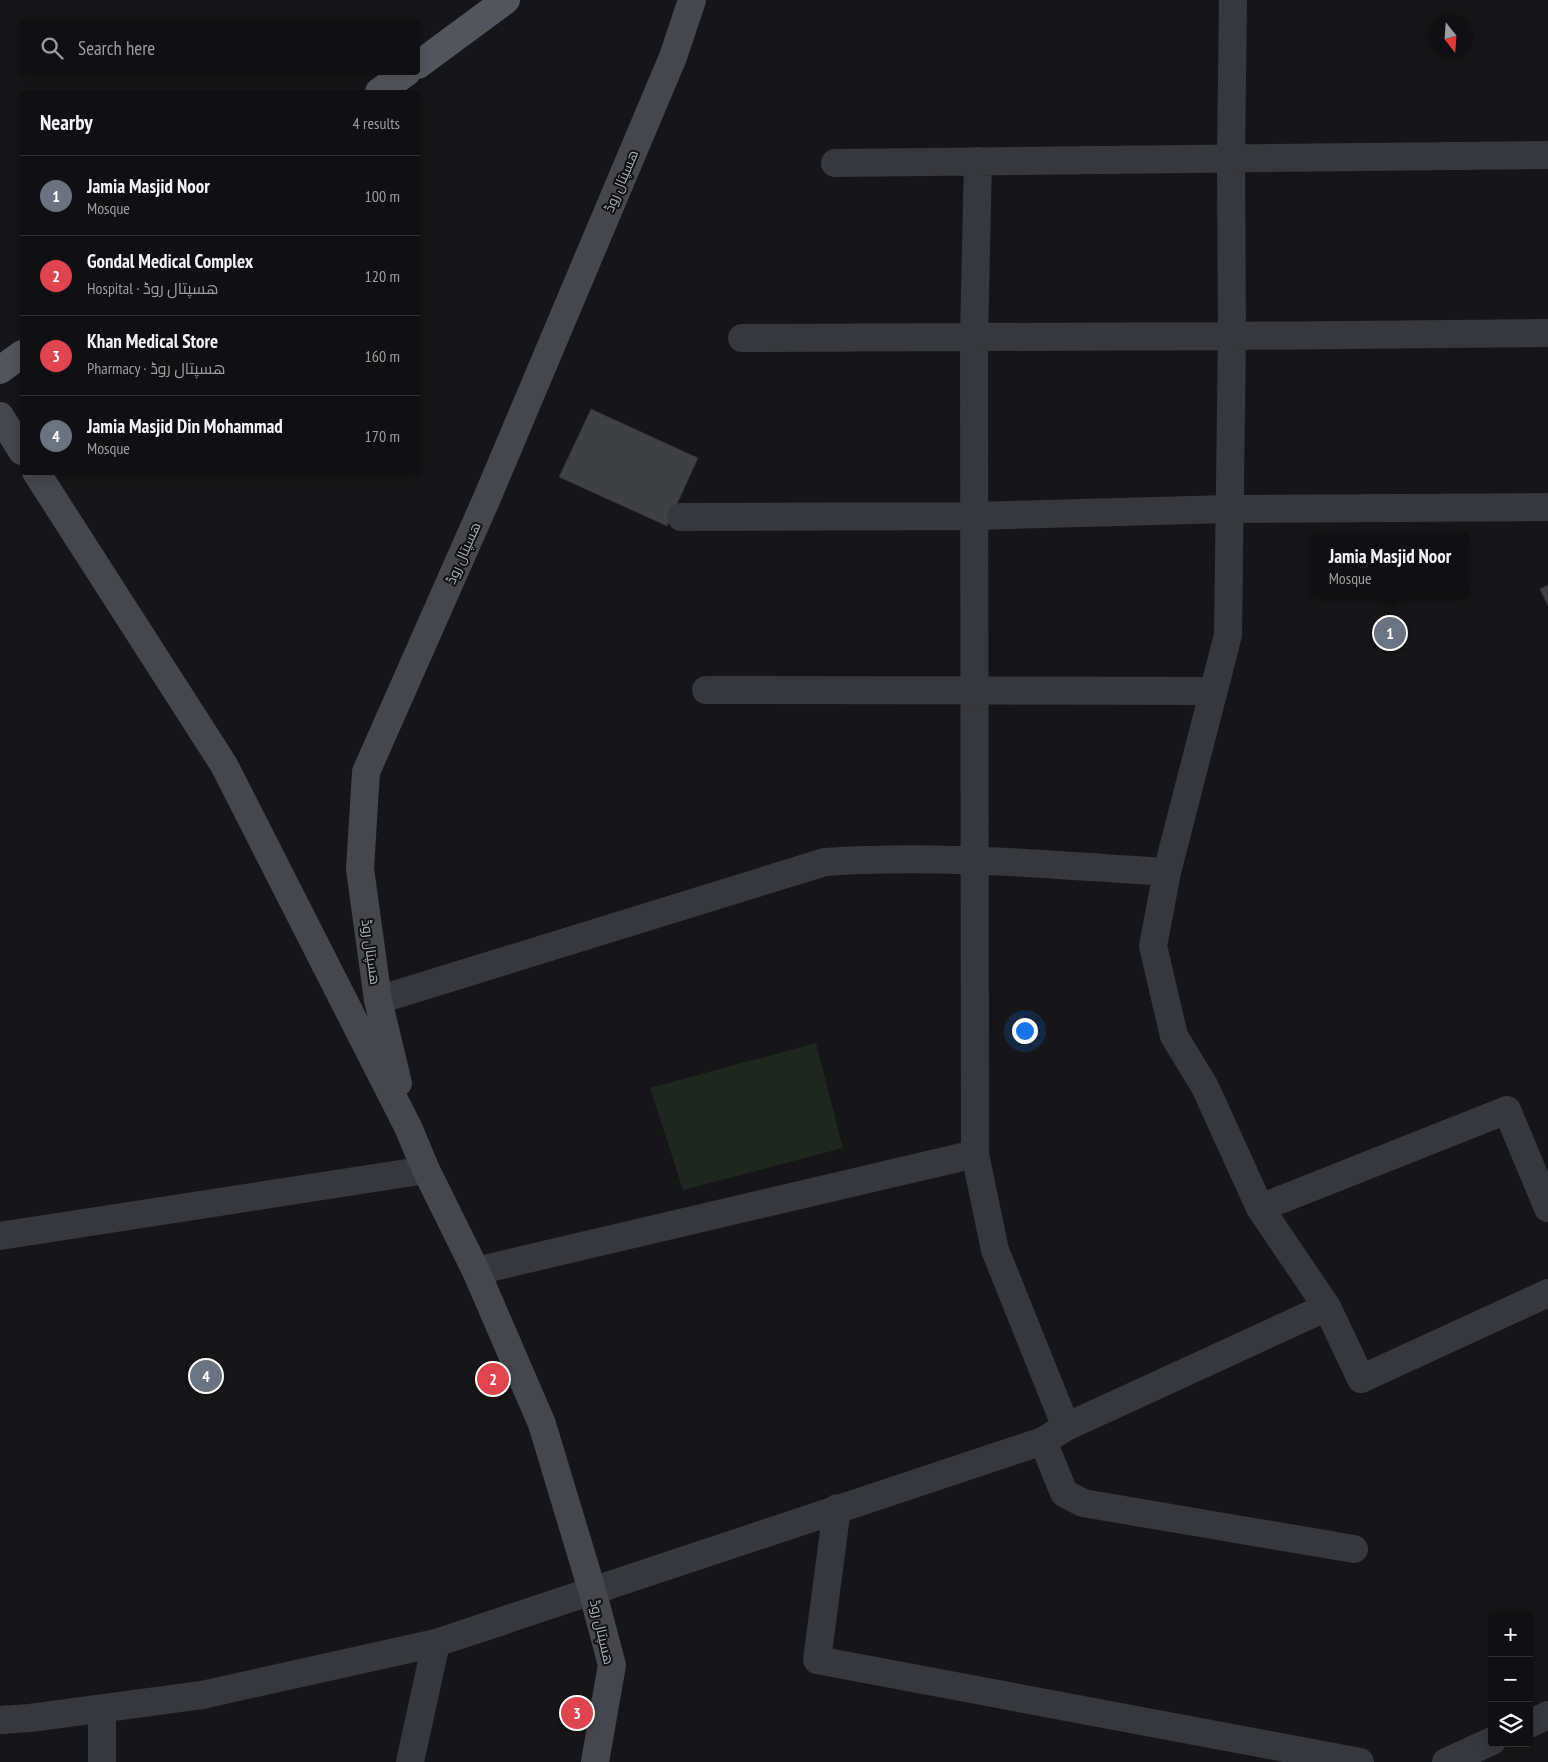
<!DOCTYPE html>
<meta charset="utf-8">
<style>
:root{--surface:#101012;--page:#1e1e20;--text:#f1f3f6;--muted:#9c9d9f;--line:#303032;--accent:#1a73e8}
body{margin:0;font-family:"PT Sans Narrow",Cairo,sans-serif;background:var(--page);color:var(--text)}
.controls{position:absolute;right:15px;bottom:15px;display:grid;overflow:hidden;border-radius:5px;box-shadow:0 2px 12px #0003}
.controls button{width:45px;height:45px;display:grid;place-items:center;padding:0;border:0;border-bottom:1px solid var(--line);background:var(--surface);color:var(--text);font:25px sans-serif}
.compass{position:absolute;left:1428px;top:15px;width:45px;height:45px;border-radius:50%;background:var(--surface);box-shadow:0 2px 12px #0003;rotate:163deg}
.you{position:absolute;left:1024px;top:1030px;width:18px;height:18px;margin:-12px;border:4px solid #fff;border-radius:50%;background:#1a73e8;box-shadow:0 0 0 8px #1a73e833}
.badge{display:grid;place-items:center;width:32px;height:32px;border-radius:50%;background:var(--accent);color:#fff;font-size:16px;font-weight:700}
.pin{position:absolute;translate:-50% -50%;border:2px solid #fff;box-shadow:0 1px 5px #0006}
.popup{position:absolute;left:1311px;top:533px;width:158px;height:65px;box-sizing:border-box;display:grid;place-content:center;border-radius:5px;background:var(--surface);filter:drop-shadow(0 1px 4px #0005);font-size:16px;white-space:nowrap;color:var(--muted)}
.popup b{font-size:19px;color:var(--text)}
.popup::after{content:'';position:absolute;left:50%;top:100%;margin-left:-10px;border:10px solid transparent;border-top-color:var(--surface)}
.list{margin:0;padding:0;list-style:none}
h2{display:flex;justify-content:space-between;align-items:center;height:65px;margin:0;padding:0 20px;font-size:21px}
h2 small{font-size:16px;font-weight:400;color:var(--muted)}
.list li{display:grid;grid-template-columns:32px 1fr auto;gap:15px;align-items:center;box-sizing:border-box;height:80px;padding:0 20px;border-top:1px solid var(--line)}
.list b{display:block;font-size:19px;white-space:nowrap}
.list p{margin:0;font-size:16px;white-space:nowrap;color:var(--muted)}
.list em{font-size:16px;font-style:normal;color:var(--muted)}
.icon{flex:none;width:28px;height:28px;fill:none;stroke:currentColor;stroke-width:2;stroke-linecap:round;stroke-linejoin:round}
.map{position:relative;flex:none;width:1548px;height:1762px;overflow:hidden}
.search{position:absolute;background:var(--surface);box-shadow:0 2px 12px #0003;left:20px;top:20px;width:400px;height:55px;display:flex;align-items:center;gap:12px;box-sizing:border-box;padding:0 18px;border-radius:5px;color:var(--muted);font-size:19px}
.panel{position:absolute;background:var(--surface);box-shadow:0 2px 12px #0003;left:20px;top:90px;width:400px;height:385px;border-radius:5px}
.map>svg:first-child{display:block}
</style>
<div class="map">
<svg width="1548" height="1762" viewBox="0 0 1548 1762">
<rect width="100%" height="100%" fill="#161618"/>
<path fill="#1e261f" d="M 816,1043 L 843,1148 L 683,1190 L 650,1088 Z"/>
<path fill="#404145" stroke="#303034" d="M 591,409 L 698,458 L 667,526 L 559,477 Z
M 1548,585 L 1548,606 L 1540,589 Z"/>
<g fill="none" stroke-linecap="round" stroke-linejoin="round">
<path stroke="#37383d" stroke-width="28" d="M 978,161 L 974,337 L 975,1154 L 995,1250 L 1066,1427
M 835,163 L 1548,155
M 742,338 L 1232,336 L 1548,333
M 681,517 L 974,516 L 1229,509 L 1548,507
M 706,690 L 1212,691
M 378,1000 L 825,862 C 939,854 1053,865 1167,872
M 1260,1208 L 1507,1110 L 1548,1208
M 0,1236 L 426,1170
M 476,1271 L 975,1154
M 1327,1307 L 1361,1379 L 1548,1293
M 1043,1441 L 1064,1493 L 1083,1503 L 1354,1549
M 837,1508 L 817,1660 L 1360,1762
M 0,1720 L 30,1718 L 202,1695 L 436,1643 L 1043,1441 L 1066,1427 L 1327,1307 L 1260,1208 L 1205,1087 L 1174,1036 L 1153,946 L 1167,872 L 1228,635 L 1232,336 L 1231,158 L 1233,0
M 1529,1724 L 1548,1715
M 102,1762 L 102,1708
M 410,1762 L 436,1643
M 1446,1762 L 1492,1741"/>
<path stroke="#45474d" stroke-width="28" d="M 0,416 L 22,451
M 36,472 L 224,765 L 408,1127 L 426,1170 L 476,1271 L 542,1424 L 592,1590 L 612,1665 L 595,1762
M 398,1083 L 378,1000 L 360,869 L 366,772 L 487,498 L 673,57 L 692,0"/>
<path stroke="#53555c" stroke-width="28" d="M 418,65 L 506,0
M 379,92 L 407,72
M 0,370 L 22,354"/>
</g>
<g text-anchor="middle" dominant-baseline="central" stroke-width="4" stroke-linejoin="round" paint-order="stroke">
<g font-size="14" fill="#a8adb8" stroke="#111113">
<text transform="translate(621 181) rotate(-67)">ھسپتال روڈ</text>
<text transform="translate(463 553) rotate(-66)">ھسپتال روڈ</text>
<text transform="translate(371 952) rotate(82)">ھسپتال روڈ</text>
<text transform="translate(602 1632) rotate(77)">ھسپتال روڈ</text>
</g>
</g>
</svg>
<div class="controls">
<button>+</button>
<button>−</button>
<button><svg class="icon" aria-label="layers" viewBox="0 0 24 24"><path d="M12 4l9 5-9 5-9-5zM3 14l9 5 9-5"/></svg></button>
</div>
<svg class="compass" viewBox="-18 -18 36 36"><path d="M0-13l5 13h-10z" fill="#e53935"/><path d="M0 13l5-13h-10z" fill="#9c9d9f"/></svg>
<div class="you"></div>
<div class="pin badge" style="left:1390px;top:633px;background:#6b7280">1</div>
<div class="popup"><b>Jamia Masjid Noor</b>Mosque</div>
<div class="pin badge" style="left:493px;top:1379px;background:#e0444e">2</div>
<div class="pin badge" style="left:577px;top:1713px;background:#e0444e">3</div>
<div class="pin badge" style="left:206px;top:1376px;background:#6b7280">4</div>
<div class="search"><svg class="icon" aria-label="search" viewBox="0 0 24 24"><circle cx="10" cy="10" r="6"/><path d="M15 15l6 6"/></svg>Search here</div>
<section class="panel">
<h2>Nearby<small>4 results</small></h2>
<ul class="list">
<li><span class="badge" style="background:#6b7280">1</span><div><b>Jamia Masjid Noor</b><p>Mosque</p></div><em>100 m</em></li>
<li><span class="badge" style="background:#e0444e">2</span><div><b>Gondal Medical Complex</b><p>Hospital · ھسپتال روڈ</p></div><em>120 m</em></li>
<li><span class="badge" style="background:#e0444e">3</span><div><b>Khan Medical Store</b><p>Pharmacy · ھسپتال روڈ</p></div><em>160 m</em></li>
<li><span class="badge" style="background:#6b7280">4</span><div><b>Jamia Masjid Din Mohammad</b><p>Mosque</p></div><em>170 m</em></li>
</ul>
</section>
</div>
